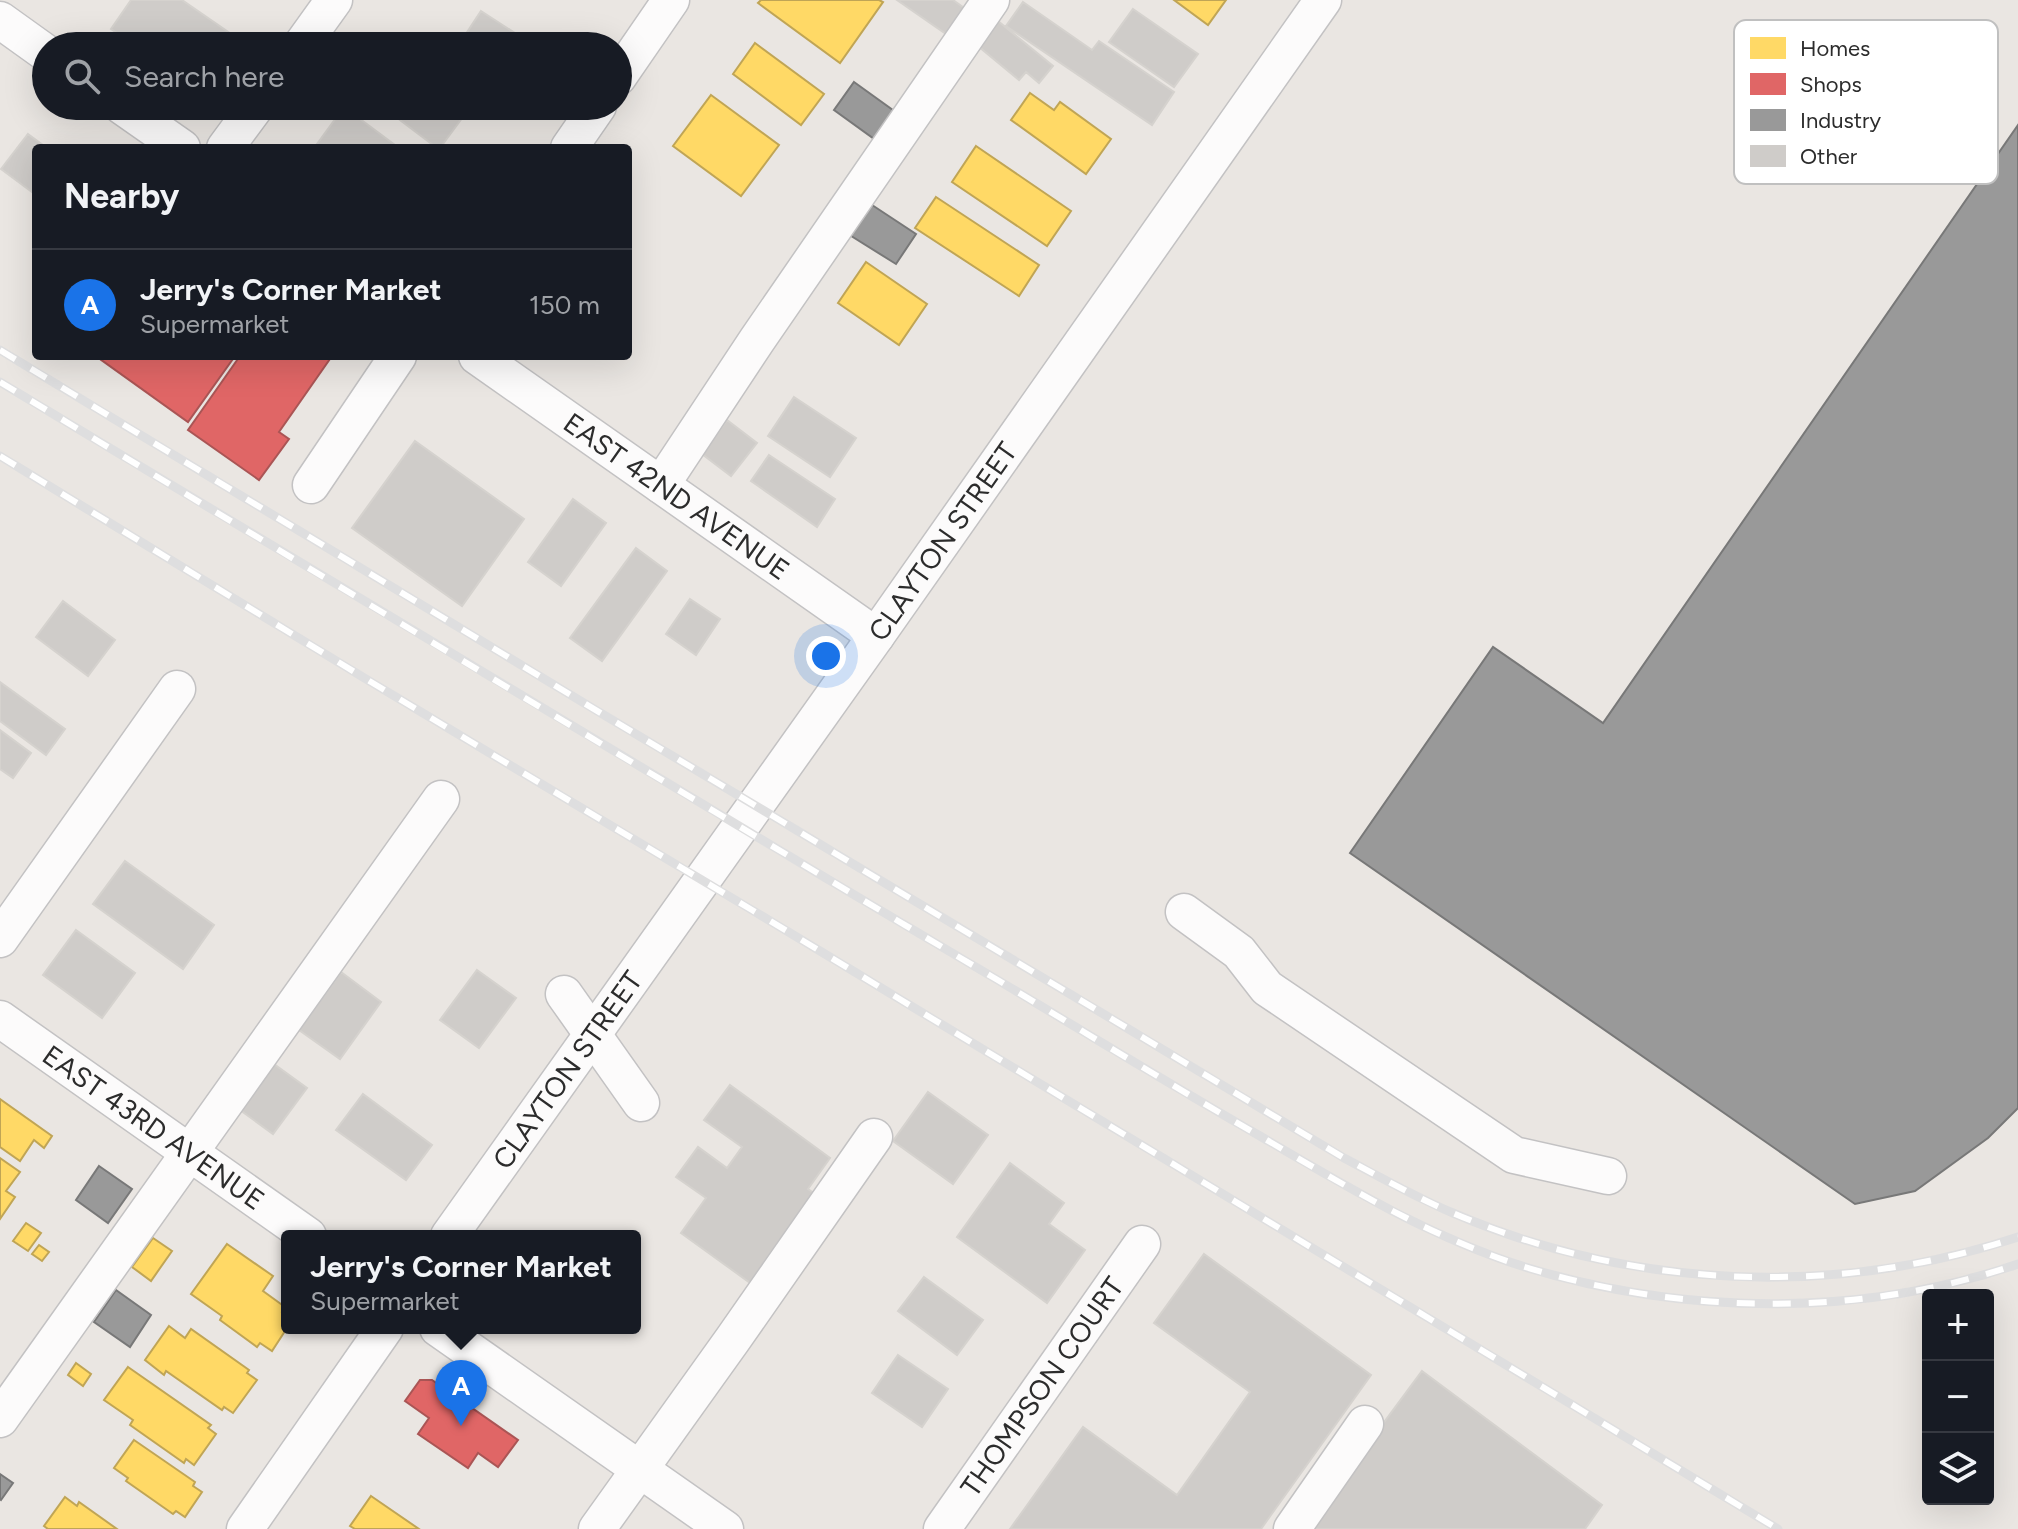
<!DOCTYPE html>
<meta charset="utf-8">
<style>
:root{--surface:#171b24;--page:#20242c;--text:#f1f3f6;--muted:#9ea1a6;--line:#363941;--accent:#1a73e8}
body{margin:0;font-family:Figtree,sans-serif;background:var(--page);color:var(--text)}
.controls{position:absolute;right:24px;bottom:24px;display:grid;overflow:hidden;border-radius:8px;box-shadow:0 8px 32px #0002}
.controls button{width:72px;height:72px;display:grid;place-items:center;padding:0;border:0;border-bottom:2px solid var(--line);background:var(--surface);color:var(--text);font:40px sans-serif}
.you{position:absolute;left:826px;top:656px;width:28px;height:28px;margin:-20px;border:6px solid #fff;border-radius:50%;background:#1a73e8;box-shadow:0 0 0 12px #1a73e833}
.badge{display:grid;place-items:center;width:52px;height:52px;border-radius:50%;background:var(--accent);color:#fff;font-size:26px;font-weight:700}
.pin{position:absolute;translate:-50% -66px;filter:drop-shadow(0 2px 4px #0008)}
.pin::after{content:'';position:absolute;top:42px;width:28px;height:24px;background:inherit;clip-path:polygon(0 0,100% 0,50% 100%)}
.popup{position:absolute;left:281px;top:1230px;width:360px;height:104px;box-sizing:border-box;display:grid;place-content:center;border-radius:8px;background:var(--surface);filter:drop-shadow(0 2px 6px #0005);font-size:26px;white-space:nowrap;color:var(--muted)}
.popup b{font-size:30px;color:var(--text)}
.popup::after{content:'';position:absolute;left:50%;top:100%;margin-left:-16px;border:16px solid transparent;border-top-color:var(--surface)}
.list{margin:0;padding:0;list-style:none}
h2{display:flex;justify-content:space-between;align-items:center;height:104px;margin:0;padding:0 32px;font-size:34px}
h2 small{font-size:26px;font-weight:400;color:var(--muted)}
.list li{display:grid;grid-template-columns:52px 1fr auto;gap:24px;align-items:center;box-sizing:border-box;height:112px;padding:0 32px;border-top:2px solid var(--line)}
.list b{display:block;font-size:30px;white-space:nowrap}
.list p{margin:0;font-size:26px;white-space:nowrap;color:var(--muted)}
.list em{font-size:26px;font-style:normal;color:var(--muted)}
.icon{flex:none;width:44px;height:44px;fill:none;stroke:currentColor;stroke-width:2;stroke-linecap:round;stroke-linejoin:round}
.map{position:relative;flex:none;width:2018px;height:1529px;overflow:hidden}
.search{position:absolute;background:var(--surface);box-shadow:0 8px 32px #0002;left:32px;top:32px;width:600px;height:88px;display:flex;align-items:center;gap:20px;box-sizing:border-box;padding:0 28px;border-radius:44px;color:var(--muted);font-size:30px}
.panel{position:absolute;background:var(--surface);box-shadow:0 8px 32px #0002;left:32px;top:144px;width:600px;height:216px;border-radius:8px}
.map>svg:first-child{display:block}
</style>
<div class="map">
<svg width="2018" height="1529" viewBox="0 0 2018 1529">
<rect width="100%" height="100%" fill="#eae6e2"/>
<path fill="#ffd966" stroke="#c0a555" stroke-width="2" d="M 761,0 L 879,0 L 883,2 L 840,63 L 758,3 Z
M 1174,0 L 1226,0 L 1208,25 Z
M 755,43 L 824,94 L 801,125 L 733,74 Z
M 1030,93 L 1054,110 L 1060,102 L 1111,139 L 1086,174 L 1011,120 Z
M 711,95 L 779,145 L 741,196 L 673,146 Z
M 976,146 L 1071,211 L 1047,246 L 952,182 Z
M 936,197 L 1039,265 L 1019,296 L 915,228 Z
M 866,262 L 927,304 L 899,345 L 838,303 Z
M 0,1099 L 52,1136 L 44,1148 L 34,1140 L 20,1161 L 0,1147 Z
M 0,1158 L 20,1172 L 6,1191 L 15,1197 L 0,1219 Z
M 26,1223 L 41,1233 L 28,1251 L 13,1241 Z
M 153,1238 L 172,1251 L 151,1281 L 132,1267 Z
M 227,1244 L 273,1276 L 263,1291 L 285,1307 L 282,1312 L 287,1315 L 287,1328 L 272,1351 L 260,1343 L 257,1347 L 220,1320 L 222,1316 L 191,1294 Z
M 39,1245 L 49,1252 L 42,1261 L 32,1254 Z
M 169,1326 L 185,1338 L 191,1329 L 249,1370 L 247,1373 L 257,1380 L 233,1413 L 224,1407 L 222,1410 L 166,1371 L 164,1375 L 145,1360 Z
M 76,1363 L 91,1374 L 83,1386 L 68,1375 Z
M 128,1367 L 211,1425 L 208,1428 L 216,1434 L 194,1465 L 186,1459 L 184,1463 L 130,1425 L 133,1420 L 104,1400 Z
M 134,1440 L 195,1482 L 193,1486 L 202,1492 L 185,1517 L 176,1511 L 173,1514 L 126,1481 L 128,1478 L 114,1468 Z
M 371,1496 L 419,1529 L 355,1529 L 350,1526 Z
M 65,1497 L 77,1506 L 79,1502 L 117,1529 L 48,1529 L 44,1526 Z"/>
<path fill="#e06666" stroke="#a55" stroke-width="2" d="M 103,356 L 235,356 L 188,422 L 100,359 Z
M 240,356 L 332,356 L 279,432 L 289,439 L 259,480 L 188,430 Z
M 420,1380 L 432,1380 L 518,1440 L 498,1467 L 478,1453 L 468,1468 L 418,1434 L 429,1418 L 405,1401 Z"/>
<path fill="#999" stroke="#787878" stroke-width="2" d="M 854,82 L 897,113 L 877,141 L 834,110 Z
M 2018,125 L 2018,1108 L 1988,1138 L 1915,1191 L 1855,1204 L 1350,853 L 1493,647 L 1603,723 Z
M 869,203 L 916,234 L 896,264 L 848,234 Z
M 99,1166 L 132,1189 L 108,1223 L 76,1200 Z
M 116,1290 L 151,1315 L 130,1347 L 94,1322 Z
M 0,1474 L 13,1483 L 1,1500 L 0,1499 Z"/>
<path fill="#cfccc9" stroke="#d5d2ce" stroke-width="2" d="M 131,0 L 182,0 L 237,38 L 232,46 L 136,46 L 111,29 Z
M 897,0 L 953,0 L 967,10 L 949,36 Z
M 1023,2 L 1092,50 L 1099,41 L 1174,92 L 1152,125 L 1006,26 Z
M 1133,9 L 1198,54 L 1174,87 L 1109,42 Z
M 481,11 L 521,37 L 515,46 L 458,46 Z
M 998,21 L 1053,66 L 1039,83 L 1026,72 L 1019,80 L 978,46 Z
M 404,106 L 471,106 L 440,148 L 437,148 L 396,117 Z
M 344,107 L 399,148 L 323,148 L 317,144 Z
M 28,134 L 47,148 L 36,148 L 36,195 L 1,169 Z
M 794,397 L 856,438 L 830,477 L 768,436 Z
M 727,420 L 757,443 L 731,476 L 702,454 Z
M 415,441 L 524,519 L 462,606 L 352,528 Z
M 769,455 L 835,499 L 817,527 L 751,481 Z
M 573,499 L 606,523 L 561,586 L 528,562 Z
M 636,548 L 667,571 L 602,661 L 570,638 Z
M 690,599 L 720,619 L 696,655 L 666,634 Z
M 63,601 L 115,640 L 88,676 L 36,637 Z
M 0,682 L 65,729 L 46,755 L 0,721 Z
M 0,730 L 31,753 L 13,778 L 0,769 Z
M 125,861 L 214,925 L 183,969 L 93,904 Z
M 76,930 L 135,973 L 102,1018 L 43,975 Z
M 477,970 L 516,998 L 479,1048 L 440,1020 Z
M 341,972 L 381,1002 L 340,1059 L 299,1030 Z
M 274,1064 L 307,1088 L 273,1134 L 240,1110 Z
M 730,1085 L 830,1158 L 808,1189 L 818,1196 L 753,1285 L 681,1233 L 706,1198 L 676,1177 L 698,1147 L 727,1168 L 742,1147 L 704,1120 Z
M 928,1092 L 988,1135 L 953,1184 L 893,1141 Z
M 363,1094 L 432,1145 L 406,1180 L 336,1130 Z
M 1010,1163 L 1064,1203 L 1049,1224 L 1085,1250 L 1047,1303 L 957,1237 Z
M 1204,1254 L 1371,1375 L 1261,1529 L 1010,1529 L 1083,1427 L 1177,1495 L 1250,1392 L 1154,1323 Z
M 924,1277 L 983,1320 L 957,1355 L 898,1311 Z
M 898,1355 L 948,1389 L 922,1427 L 872,1393 Z
M 1422,1371 L 1602,1505 L 1585,1529 L 1305,1529 Z"/>
<g fill="none" stroke-linecap="round" stroke-linejoin="round">
<defs>
<g id="minor">
<path d="M 0,20 L 46,53"/>
<path d="M 301,46 L 334,0"/>
<path d="M 618,77 L 671,0"/>
<path d="M 122,106 L 182,148"/>
<path d="M 225,148 L 256,106"/>
<path d="M 569,148 L 598,106"/>
<path id="s1" d="M 477,356 L 876,636"/>
<path d="M 311,485 L 398,356"/>
<path d="M 661,485 L 757,340 L 991,0"/>
<path d="M 1184,912 L 1239,952 L 1267,988 L 1514,1155 L 1608,1176"/>
<path d="M 0,939 L 177,689"/>
<path d="M 564,994 L 641,1103"/>
<path id="s2" d="M 0,1019 L 308,1236"/>
<path id="s3" d="M 449,1236 L 876,636 L 1323,0"/>
<path d="M 438,1328 L 725,1529"/>
<path d="M 0,1419 L 441,799"/>
<path d="M 245,1529 L 385,1328"/>
<path d="M 597,1529 L 733,1339 L 874,1137"/>
<path id="s4" d="M 942,1529 L 1142,1244"/>
<path d="M 1292,1529 L 1365,1424"/>
</g>
</defs>
<use href="#minor" stroke="#c3c2c3" stroke-width="39"/>
<use href="#minor" stroke="#fcfbfb" stroke-width="36"/>
<defs>
<path id="rail" d="M 0,350 L 584,703 L 1344,1158 C 1380,1177 1415,1197 1453,1213 C 1630,1289 1835,1298 2018,1237
M 0,382 C 332,582 663,782 996,979 C 1084,1032 1171,1085 1260,1136 C 1345,1186 1430,1237 1525,1267 C 1683,1315 1861,1318 2018,1264
M 0,456 L 366,679 L 752,910 L 1778,1529"/>
</defs>
<use href="#rail" stroke="#dededf" stroke-width="9"/>
<use href="#rail" stroke="#fff" stroke-width="6" stroke-dasharray="18" stroke-linecap="butt"/>
</g>
<g text-anchor="middle" dominant-baseline="central" stroke-width="8" stroke-linejoin="round" paint-order="stroke">
<g font-size="28" fill="#2c2c2c" stroke="#fff">
<text stroke="none"><textPath href="#s1" startOffset="244">EAST 42ND AVENUE</textPath></text>
<text stroke="none"><textPath href="#s3" startOffset="852">CLAYTON STREET</textPath></text>
<text stroke="none"><textPath href="#s3" startOffset="204">CLAYTON STREET</textPath></text>
<text stroke="none"><textPath href="#s2" startOffset="188">EAST 43RD AVENUE</textPath></text>
<text stroke="none"><textPath href="#s4" startOffset="174">THOMPSON COURT</textPath></text>
</g>
</g>
<rect x="1734" y="20" width="264" height="164" rx="12" fill="#fff" stroke="#c0c0c0" stroke-width="2"/>
<rect x="1750" y="37" width="36" height="22" fill="#ffd966"/>
<rect x="1750" y="73" width="36" height="22" fill="#e06666"/>
<rect x="1750" y="109" width="36" height="22" fill="#999"/>
<rect x="1750" y="145" width="36" height="22" fill="#cfccc9"/>
<g font-size="22" fill="#2c2c2c">
<text x="1800" y="56">Homes</text>
<text x="1800" y="92">Shops</text>
<text x="1800" y="128">Industry</text>
<text x="1800" y="164">Other</text>
</g>
</svg>
<div class="controls">
<button>+</button>
<button>−</button>
<button><svg class="icon" aria-label="layers" viewBox="0 0 24 24"><path d="M12 4l9 5-9 5-9-5zM3 14l9 5 9-5"/></svg></button>
</div>
<div class="you"></div>
<div class="pin badge" style="left:461px;top:1426px">A</div>
<div class="popup"><b>Jerry's Corner Market</b>Supermarket</div>
<div class="search"><svg class="icon" aria-label="search" viewBox="0 0 24 24"><circle cx="10" cy="10" r="6"/><path d="M15 15l6 6"/></svg>Search here</div>
<section class="panel">
<h2>Nearby<small></small></h2>
<ul class="list">
<li><span class="badge">A</span><div><b>Jerry's Corner Market</b><p>Supermarket</p></div><em>150 m</em></li>
</ul>
</section>
</div>
